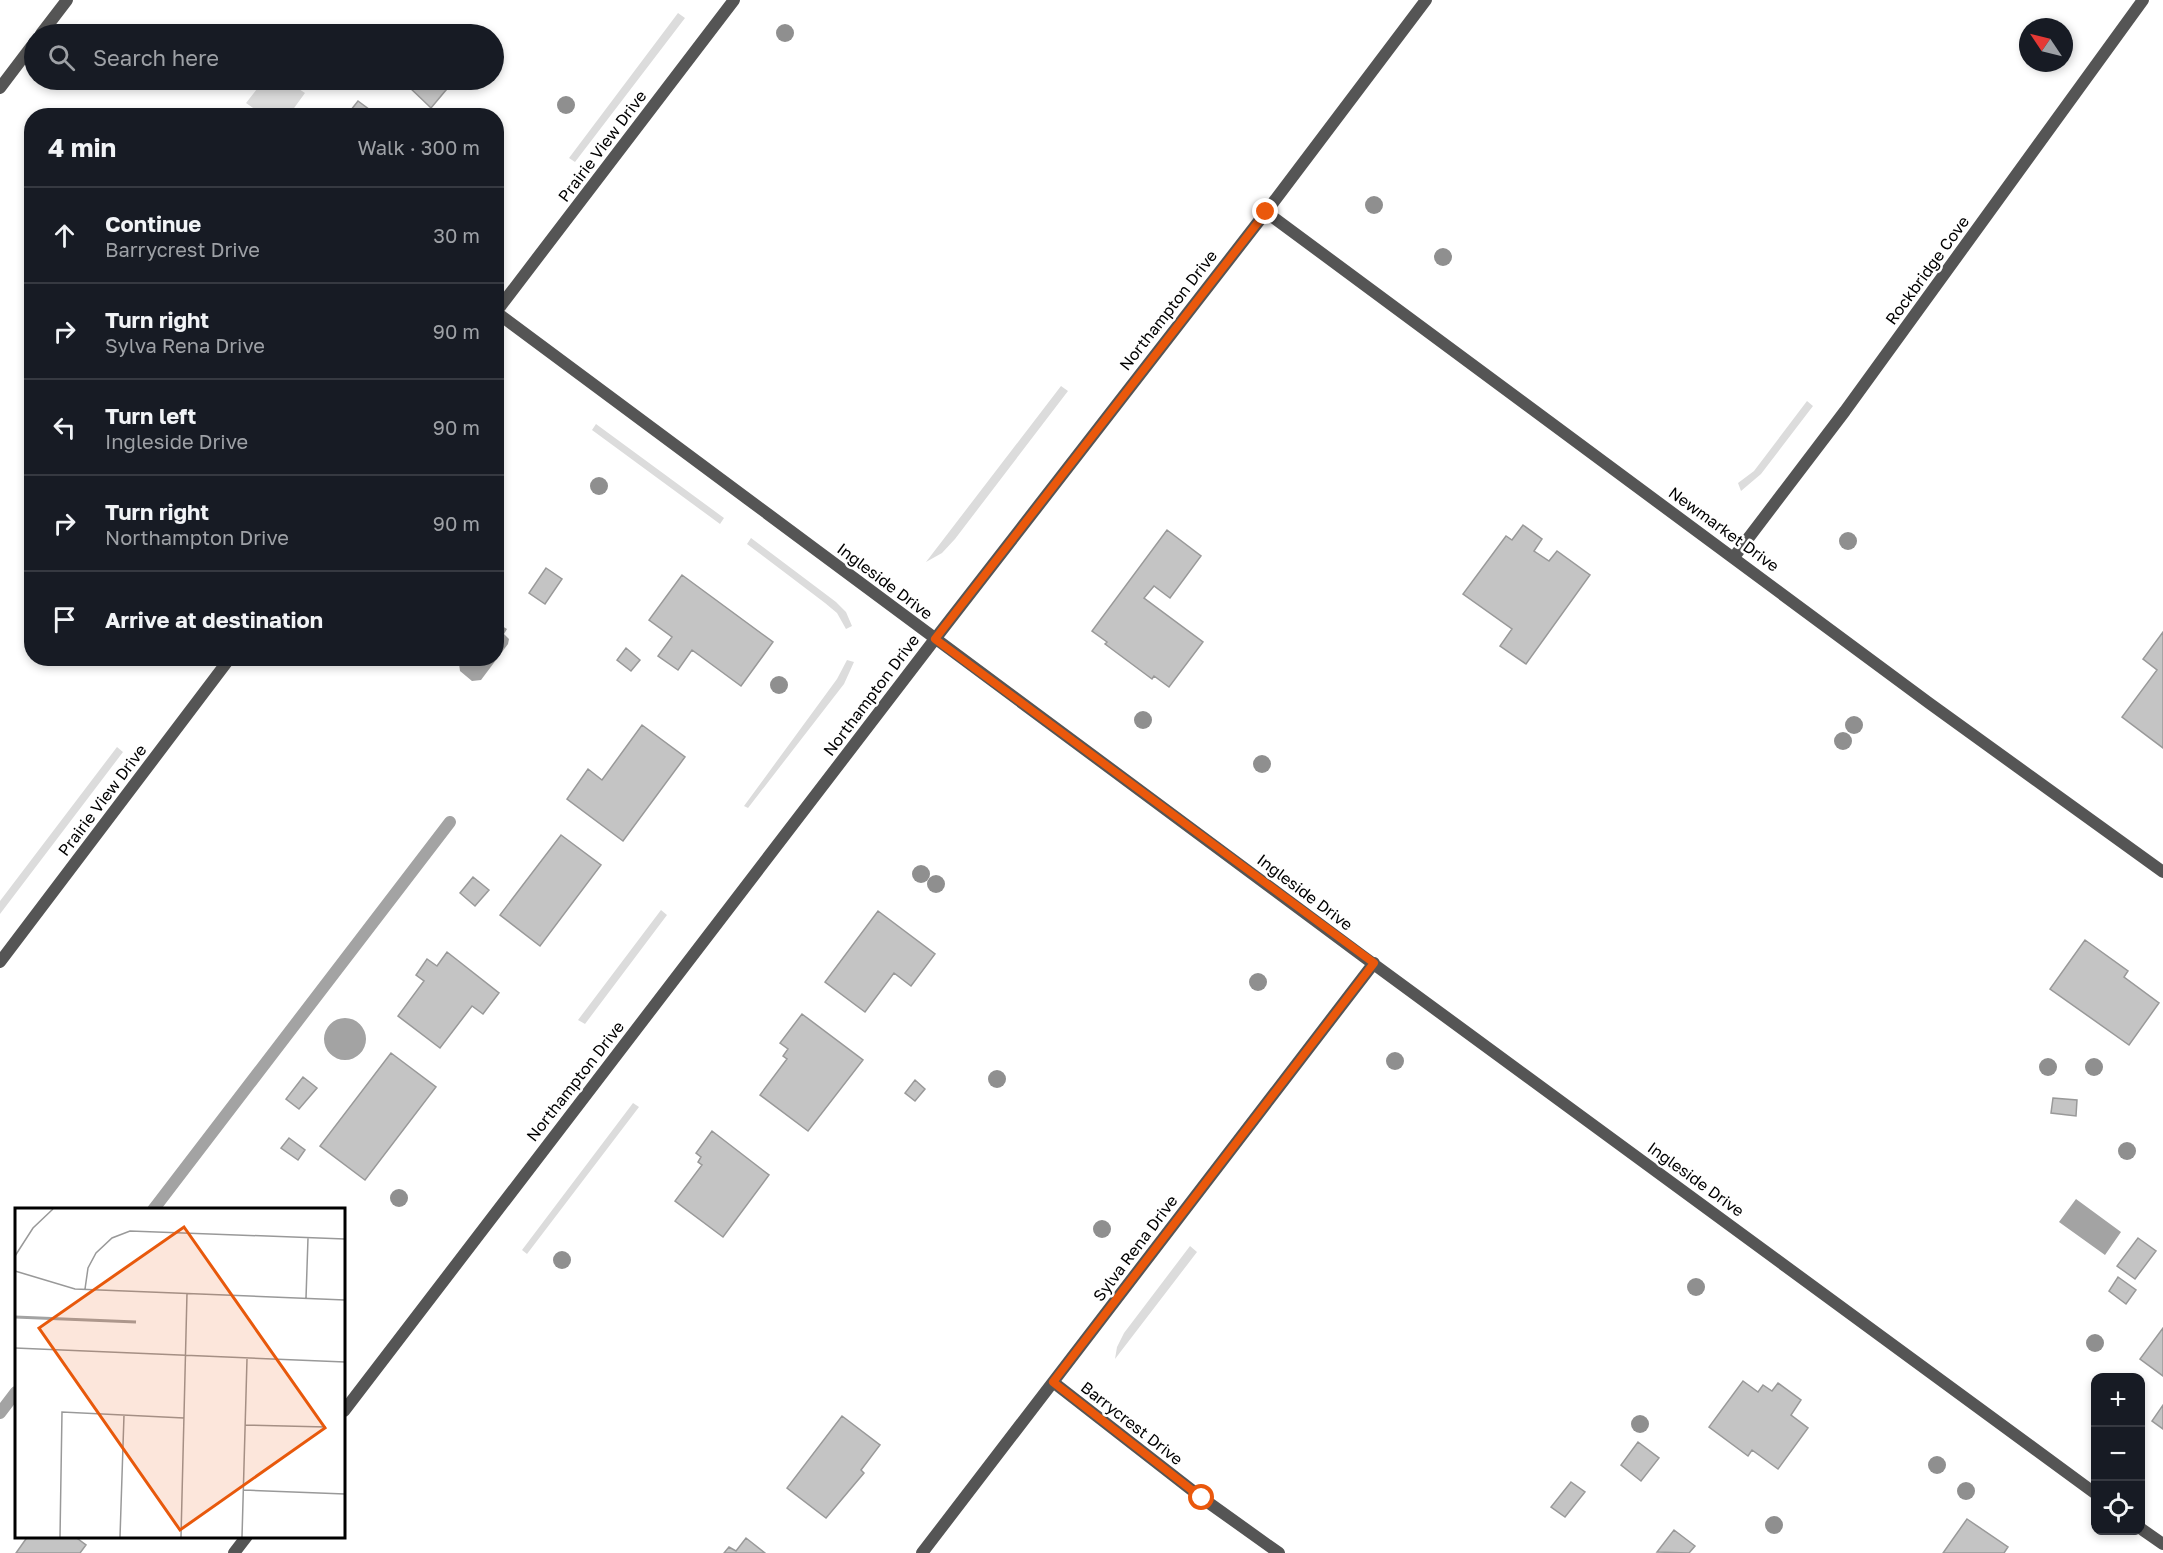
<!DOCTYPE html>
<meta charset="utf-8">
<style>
:root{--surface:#171b24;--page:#20242c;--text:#f1f3f6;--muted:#9ea1a6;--line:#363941}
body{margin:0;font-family:"Golos Text",sans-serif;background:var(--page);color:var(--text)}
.controls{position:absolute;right:18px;bottom:18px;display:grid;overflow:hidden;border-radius:12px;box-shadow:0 3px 9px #0003}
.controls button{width:54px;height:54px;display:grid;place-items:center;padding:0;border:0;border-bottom:2px solid var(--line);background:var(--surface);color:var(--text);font:30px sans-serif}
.compass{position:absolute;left:2019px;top:18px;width:54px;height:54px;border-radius:50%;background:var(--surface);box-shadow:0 3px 9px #0003;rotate:305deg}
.stop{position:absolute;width:18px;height:18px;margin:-14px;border:4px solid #ea580c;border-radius:50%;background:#fff}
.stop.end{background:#ea580c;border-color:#fff;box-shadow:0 2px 6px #0008}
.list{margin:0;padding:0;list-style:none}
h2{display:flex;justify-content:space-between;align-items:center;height:78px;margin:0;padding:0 24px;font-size:26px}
h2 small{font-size:20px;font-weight:400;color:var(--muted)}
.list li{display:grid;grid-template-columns:39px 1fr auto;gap:18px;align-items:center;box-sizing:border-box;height:96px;padding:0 24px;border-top:2px solid var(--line)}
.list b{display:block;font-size:22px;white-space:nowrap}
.list p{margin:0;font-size:20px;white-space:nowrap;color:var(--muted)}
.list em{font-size:20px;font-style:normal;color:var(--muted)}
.icon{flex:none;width:33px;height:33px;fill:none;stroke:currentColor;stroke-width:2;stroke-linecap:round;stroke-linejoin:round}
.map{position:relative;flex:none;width:2163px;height:1553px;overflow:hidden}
.search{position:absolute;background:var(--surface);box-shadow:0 3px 9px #0003;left:24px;top:24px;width:480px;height:66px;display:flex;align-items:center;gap:15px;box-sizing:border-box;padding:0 21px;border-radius:33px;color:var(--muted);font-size:22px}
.panel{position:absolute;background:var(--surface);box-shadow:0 3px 9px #0003;left:24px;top:108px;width:480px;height:558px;border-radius:24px}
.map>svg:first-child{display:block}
</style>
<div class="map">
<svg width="2163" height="1553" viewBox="0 0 2163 1553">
<rect width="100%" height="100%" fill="#fff"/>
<path fill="#dcdcdc" d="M 678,13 L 685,18 L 575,162 L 569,158 Z
M 264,80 L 285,80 L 305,93 L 289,115 L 263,115 L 246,103 Z
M 1061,386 L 1068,391 L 955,539 L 942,553 L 926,562 Z
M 1807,401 L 1813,406 L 1761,474 L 1741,491 L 1738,483 L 1754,471 Z
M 596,424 L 724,518 L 720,524 L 592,430 Z
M 751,538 L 836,602 L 846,612 L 852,626 L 846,629 L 837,613 L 825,603 L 747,544 Z
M 847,660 L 854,662 L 844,684 L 748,808 L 744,806 L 837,679 Z
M 117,747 L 123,752 L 0,914 L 0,901 Z
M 661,910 L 667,915 L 585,1024 L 578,1020 Z
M 633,1103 L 639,1107 L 527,1254 L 522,1250 Z
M 1190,1246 L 1197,1252 L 1115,1359 L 1117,1347 L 1124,1333 Z"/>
<path fill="#a3a3a3" d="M 502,626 L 507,629 L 504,634 L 509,639 L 508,644 L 481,680 L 472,681 L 460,671 L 459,664 L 463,659 L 496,658 L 497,629 Z
M324 1039a21 21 0 1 1 42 0a21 21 0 1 1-42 0Z
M 2076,1199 L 2121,1232 L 2105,1255 L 2059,1222 Z"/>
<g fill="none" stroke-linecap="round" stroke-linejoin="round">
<path stroke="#a3a3a3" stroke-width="12" d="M 153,1210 L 450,822
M 0,1413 L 16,1392"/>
</g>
<path fill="#c4c4c4" stroke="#999" stroke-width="1.5" d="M 415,80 L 434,80 L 446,90 L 431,108 L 409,87 Z
M 358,101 L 370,110 L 366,116 L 358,116 L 351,110 Z
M 1523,525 L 1542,539 L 1534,551 L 1549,561 L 1557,551 L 1590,575 L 1526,664 L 1500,646 L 1512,629 L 1463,594 L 1506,536 L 1512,540 Z
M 1167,530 L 1201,556 L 1170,598 L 1154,586 L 1144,598 L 1203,642 L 1169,687 L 1154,676 L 1152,679 L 1105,644 L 1107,642 L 1092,631 Z
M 546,568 L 562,579 L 545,604 L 529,593 Z
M 682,575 L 773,642 L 741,686 L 692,650 L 678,670 L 658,656 L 672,637 L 649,620 Z
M 2163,632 L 2163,748 L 2122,717 L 2157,670 L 2143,659 Z
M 626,648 L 640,660 L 631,671 L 617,660 Z
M 642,725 L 685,757 L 623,841 L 567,799 L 588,769 L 602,780 Z
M 561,835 L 601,865 L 540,946 L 500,915 Z
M 473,877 L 489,890 L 475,906 L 460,893 Z
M 878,911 L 935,954 L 911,986 L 894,973 L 865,1012 L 825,982 Z
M 2085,940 L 2128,971 L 2124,977 L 2159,1003 L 2129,1045 L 2050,989 Z
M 447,952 L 499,993 L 483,1014 L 472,1006 L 440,1048 L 398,1016 L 424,981 L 416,975 L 427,959 L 437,966 Z
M 802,1014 L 863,1060 L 808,1131 L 760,1095 L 787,1059 L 783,1056 L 788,1049 L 780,1043 Z
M 391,1053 L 436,1087 L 365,1180 L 320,1146 Z
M 303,1077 L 317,1088 L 299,1109 L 286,1099 Z
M 915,1080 L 925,1089 L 915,1101 L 905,1093 Z
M 2053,1098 L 2077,1100 L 2076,1116 L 2051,1113 Z
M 712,1131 L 769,1175 L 723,1237 L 675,1201 L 702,1165 L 698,1162 L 701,1157 L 696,1153 Z
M 289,1138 L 305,1150 L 298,1160 L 281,1148 Z
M 2138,1238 L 2156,1251 L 2135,1279 L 2117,1266 Z
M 2118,1277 L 2136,1290 L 2126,1304 L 2109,1291 Z
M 2163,1328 L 2163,1376 L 2140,1359 Z
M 1743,1381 L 1758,1392 L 1763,1385 L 1772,1391 L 1778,1383 L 1801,1400 L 1791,1415 L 1808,1428 L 1778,1469 L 1752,1450 L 1748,1456 L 1709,1427 Z
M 2163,1405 L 2163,1429 L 2152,1421 Z
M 842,1416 L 880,1445 L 861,1470 L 864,1473 L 826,1518 L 787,1488 Z
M 1638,1442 L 1659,1458 L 1641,1481 L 1621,1465 Z
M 1571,1482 L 1585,1492 L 1565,1517 L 1551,1507 Z
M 1967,1519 L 2008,1547 L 2004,1553 L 1943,1553 Z
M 1674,1530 L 1695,1546 L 1689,1553 L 1657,1552 Z
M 28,1536 L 74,1536 L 86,1545 L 80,1553 L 16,1553 Z
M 746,1538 L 765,1553 L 724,1553 L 729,1547 L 736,1551 Z"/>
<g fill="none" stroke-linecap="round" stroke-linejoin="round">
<path stroke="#555" stroke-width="12" d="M 41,34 L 67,0
M 0,88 L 34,43
M 1266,212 L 1929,703 L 2163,872
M 496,312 L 1364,957 L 2096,1494
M 496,312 L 734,0
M 1734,557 L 1845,411 L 2143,0
M 0,962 L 230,658
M 1053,1382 L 1202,1498 L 1279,1553
M 344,1411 L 935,639 L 1266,212 L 1426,0
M 2140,1528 L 2163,1544
M 234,1553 L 247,1536
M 922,1553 L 1374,963"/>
</g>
<g fill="#8f8f8f">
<circle cx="785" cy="33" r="9"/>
<circle cx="566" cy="105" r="9"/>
<circle cx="1374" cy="205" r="9"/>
<circle cx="1443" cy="257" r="9"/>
<circle cx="599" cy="486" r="9"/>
<circle cx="1848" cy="541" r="9"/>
<circle cx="779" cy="685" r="9"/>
<circle cx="1143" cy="720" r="9"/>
<circle cx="1854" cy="725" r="9"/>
<circle cx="1843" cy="741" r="9"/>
<circle cx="1262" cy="764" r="9"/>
<circle cx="921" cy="874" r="9"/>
<circle cx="936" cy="884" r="9"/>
<circle cx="1258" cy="982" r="9"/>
<circle cx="1395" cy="1061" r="9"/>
<circle cx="2048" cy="1067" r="9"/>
<circle cx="2094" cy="1067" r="9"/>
<circle cx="997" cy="1079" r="9"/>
<circle cx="2127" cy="1151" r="9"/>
<circle cx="399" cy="1198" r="9"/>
<circle cx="1102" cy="1229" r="9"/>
<circle cx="562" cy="1260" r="9"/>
<circle cx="1696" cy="1287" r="9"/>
<circle cx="2095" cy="1343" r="9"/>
<circle cx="1640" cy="1424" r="9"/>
<circle cx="1937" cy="1465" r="9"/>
<circle cx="1966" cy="1491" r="9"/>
<circle cx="1774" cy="1525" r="9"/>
</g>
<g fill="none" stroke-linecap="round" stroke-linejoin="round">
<path stroke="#ea580c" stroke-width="8" d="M 1202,1498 L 1053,1382 L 1374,963 L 935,639 L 1266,212"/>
</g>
<g text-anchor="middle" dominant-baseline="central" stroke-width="5" stroke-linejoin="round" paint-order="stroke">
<g font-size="16" fill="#000" stroke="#fff">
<text transform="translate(602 146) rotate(-53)">Prairie View Drive</text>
<text transform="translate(1927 270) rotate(-54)">Rockbridge Cove</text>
<text transform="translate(1168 310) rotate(-52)">Northampton Drive</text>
<text transform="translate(1724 529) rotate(36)">Newmarket Drive</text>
<text transform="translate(885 581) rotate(37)">Ingleside Drive</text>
<text transform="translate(871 695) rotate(-53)">Northampton Drive</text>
<text transform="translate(102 800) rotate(-53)">Prairie View Drive</text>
<text transform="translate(1305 892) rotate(37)">Ingleside Drive</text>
<text transform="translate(575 1081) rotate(-52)">Northampton Drive</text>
<text transform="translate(1696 1179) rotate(36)">Ingleside Drive</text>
<text transform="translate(1135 1248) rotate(-53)">Sylva Rena Drive</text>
<text transform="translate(1132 1423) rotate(38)">Barrycrest Drive</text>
</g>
</g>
<g transform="translate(15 1208)">
<rect width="330" height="330" fill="#fff"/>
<path fill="none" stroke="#a3a3a3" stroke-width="3" d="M 0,109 L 121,114"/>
<path fill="none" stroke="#999" stroke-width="1.5" d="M 0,48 L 18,20 L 38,1M 0,63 L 60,81 L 330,92M 70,81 L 73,60 L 81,45 L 97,30 L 115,23 L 330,31M 291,90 L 293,30M 0,140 L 330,154M 230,217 L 311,219M 229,282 L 330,286M 45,329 L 47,204 L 169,210M 105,329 L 109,207M 166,329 L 172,85M 227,329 L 232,151"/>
<path fill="#e8590c" fill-opacity="0.15" stroke="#e8590c" stroke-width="3" d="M 169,19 L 310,220 L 165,322 L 24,120 Z"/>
<rect width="330" height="330" fill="none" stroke="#000" stroke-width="3"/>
</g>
</svg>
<div class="controls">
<button>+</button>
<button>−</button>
<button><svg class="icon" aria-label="locate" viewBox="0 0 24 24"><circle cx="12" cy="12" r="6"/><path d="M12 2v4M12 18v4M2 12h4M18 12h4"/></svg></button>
</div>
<svg class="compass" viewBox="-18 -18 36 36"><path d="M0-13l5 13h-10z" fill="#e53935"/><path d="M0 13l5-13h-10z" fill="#9ea1a6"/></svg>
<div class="stop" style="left:1202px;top:1498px"></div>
<div class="stop end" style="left:1266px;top:212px"></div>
<div class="search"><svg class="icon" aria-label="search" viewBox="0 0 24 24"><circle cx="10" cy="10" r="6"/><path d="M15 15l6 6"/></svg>Search here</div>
<section class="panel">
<h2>4 min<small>Walk · 300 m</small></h2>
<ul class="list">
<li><svg class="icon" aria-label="ahead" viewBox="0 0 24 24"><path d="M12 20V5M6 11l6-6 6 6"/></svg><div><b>Continue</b><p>Barrycrest Drive</p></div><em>30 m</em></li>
<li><svg class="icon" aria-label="right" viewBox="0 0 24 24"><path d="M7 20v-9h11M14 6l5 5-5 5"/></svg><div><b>Turn right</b><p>Sylva Rena Drive</p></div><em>90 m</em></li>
<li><svg class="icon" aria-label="left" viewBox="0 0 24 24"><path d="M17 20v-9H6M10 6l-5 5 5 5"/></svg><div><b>Turn left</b><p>Ingleside Drive</p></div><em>90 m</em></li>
<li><svg class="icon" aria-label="right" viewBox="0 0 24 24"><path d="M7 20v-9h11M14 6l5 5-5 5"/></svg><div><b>Turn right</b><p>Northampton Drive</p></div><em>90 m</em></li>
<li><svg class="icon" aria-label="arrive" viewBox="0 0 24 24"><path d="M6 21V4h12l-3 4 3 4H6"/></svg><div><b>Arrive at destination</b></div></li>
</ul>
</section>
</div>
